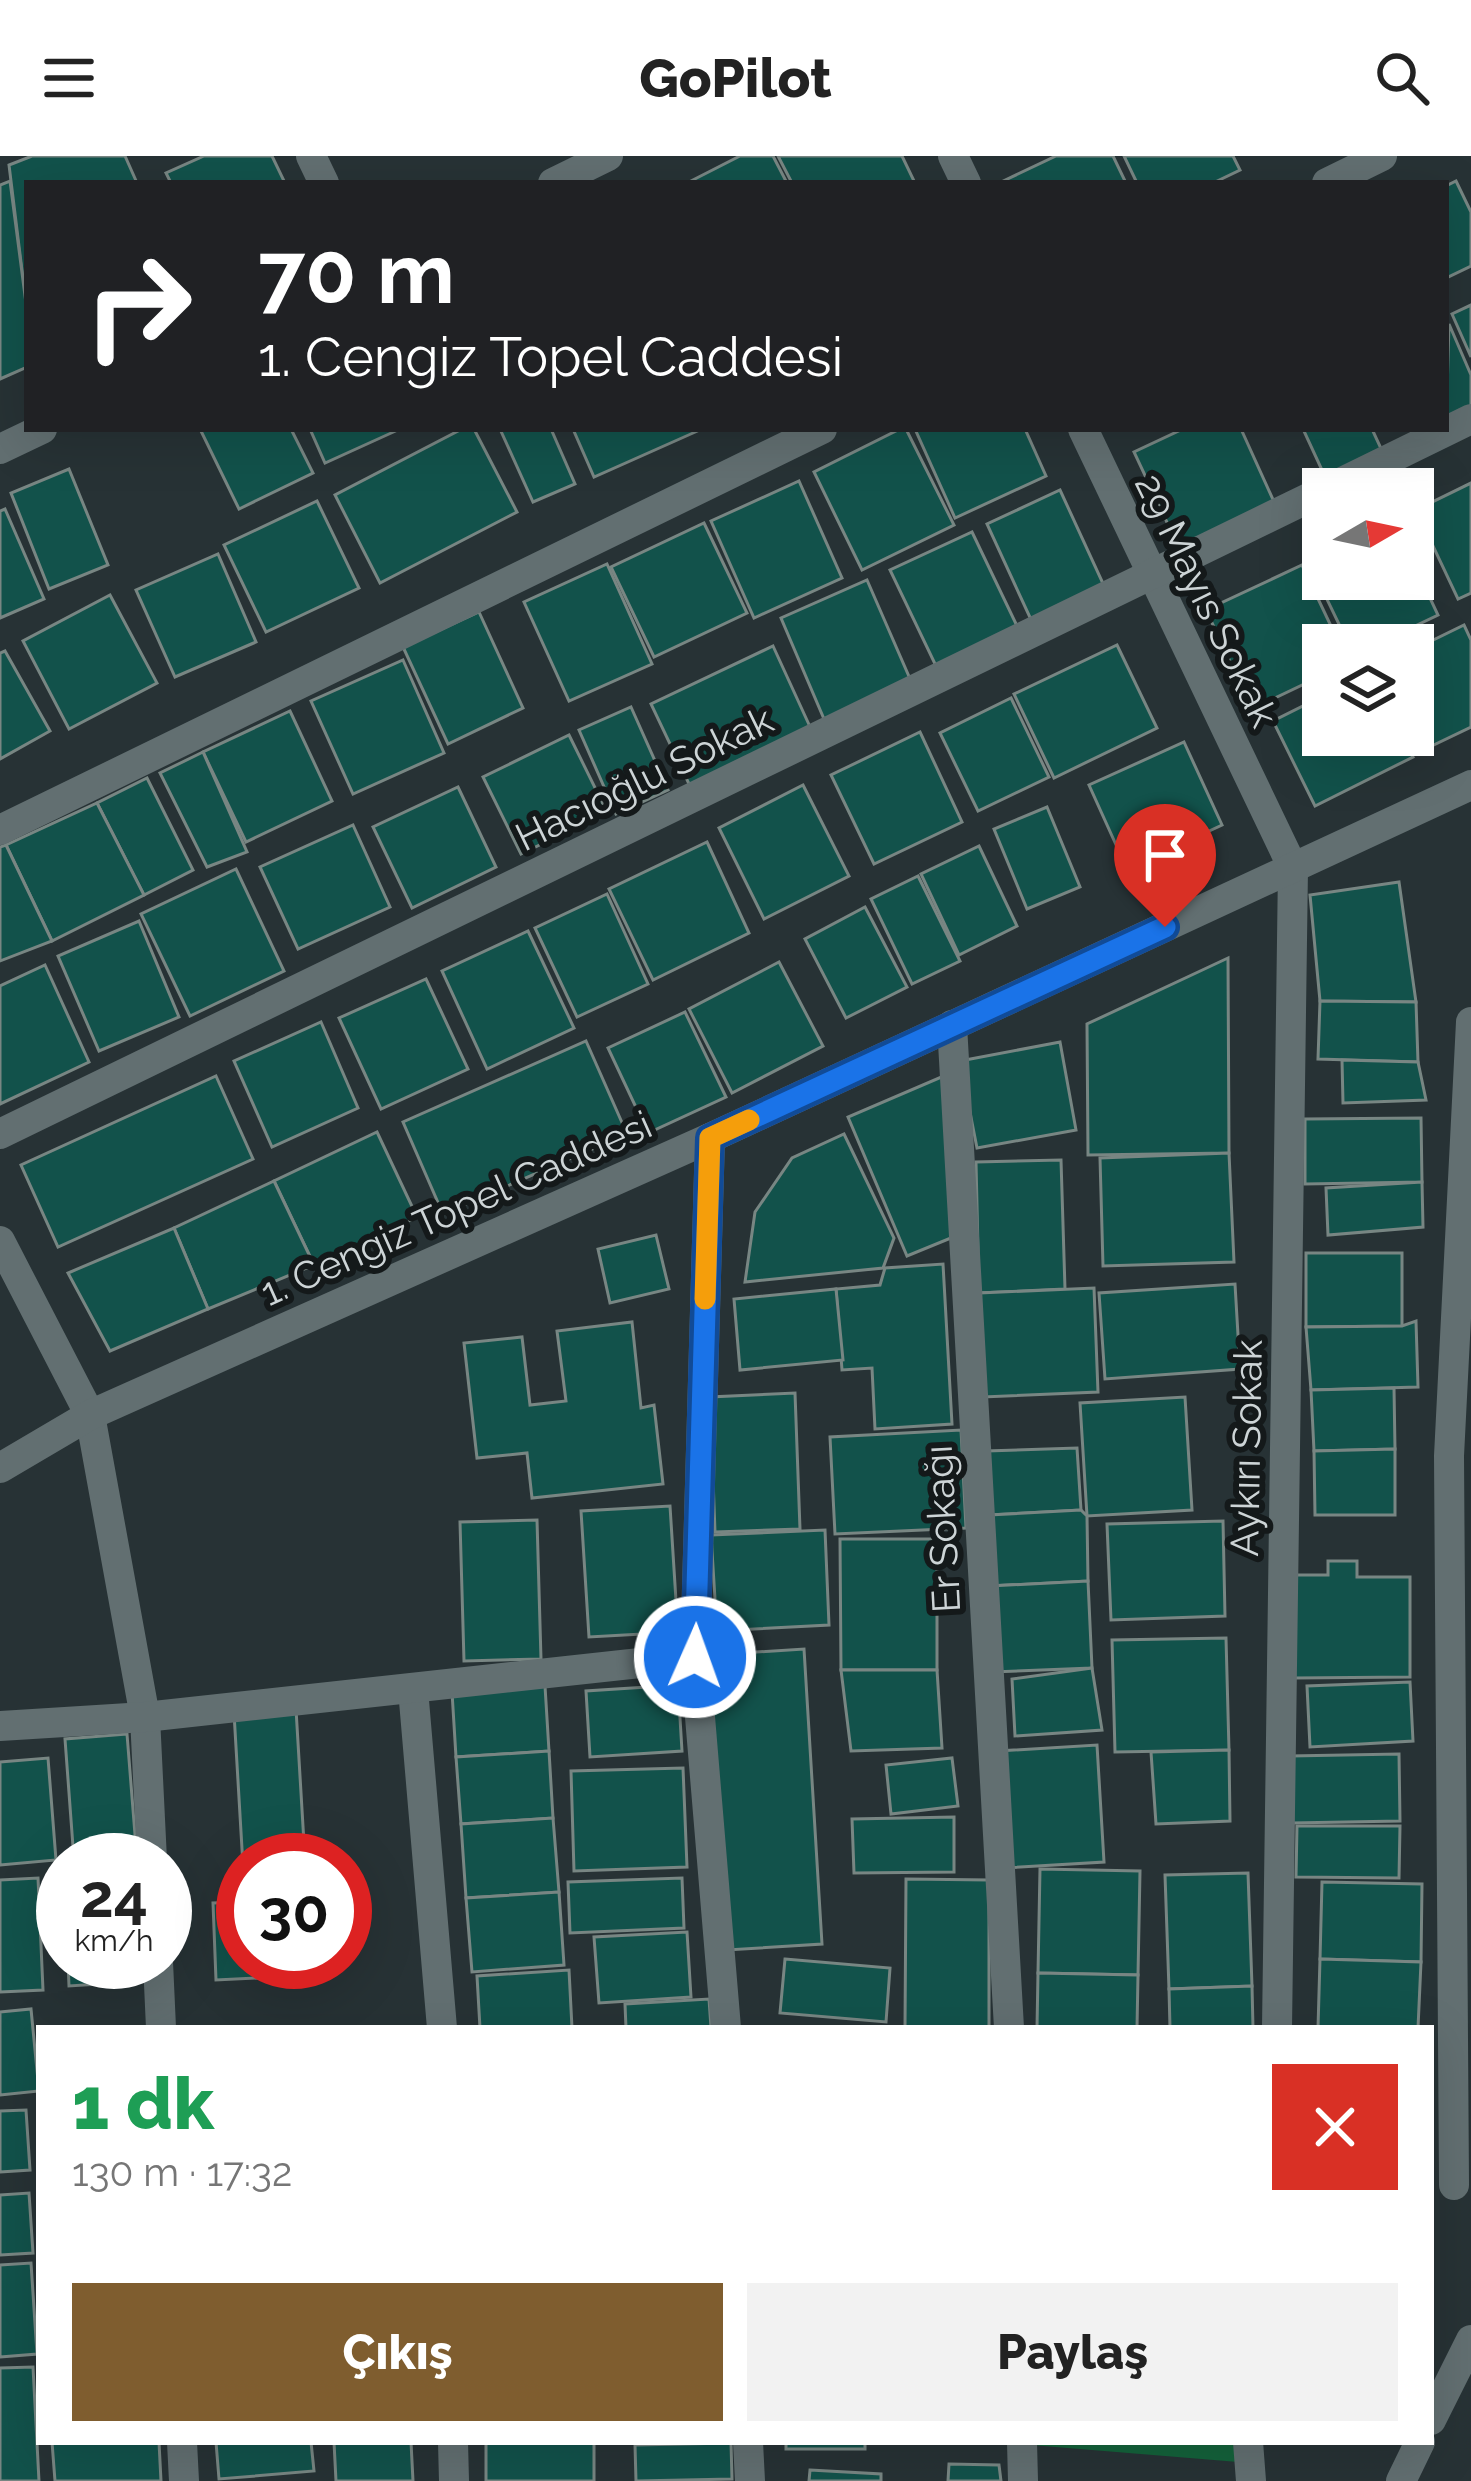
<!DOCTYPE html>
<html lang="tr">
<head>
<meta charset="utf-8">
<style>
	body { margin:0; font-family:Raleway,sans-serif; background:#f2f2f2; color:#222; height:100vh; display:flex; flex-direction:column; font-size:45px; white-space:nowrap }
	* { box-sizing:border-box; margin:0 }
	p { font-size:39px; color:#767676 }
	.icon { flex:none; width:66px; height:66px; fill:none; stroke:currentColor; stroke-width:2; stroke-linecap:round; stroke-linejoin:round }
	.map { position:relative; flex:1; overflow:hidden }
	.panel { position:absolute; left:36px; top:1869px; width:1398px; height:420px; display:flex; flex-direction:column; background:#fff; border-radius:0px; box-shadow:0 12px 48px #0002 }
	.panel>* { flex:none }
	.guide { position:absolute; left:24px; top:24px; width:1425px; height:252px; border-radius:0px; box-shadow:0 12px 48px #0002; background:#202124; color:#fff; overflow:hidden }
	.needle { width:78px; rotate:81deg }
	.controls { position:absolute; left:1302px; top:312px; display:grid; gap:24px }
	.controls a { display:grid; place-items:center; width:132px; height:132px; border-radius:0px; background:#fff; box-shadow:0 12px 48px #0002; font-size:60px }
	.speed { position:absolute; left:36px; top:1677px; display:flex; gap:24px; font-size:60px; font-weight:700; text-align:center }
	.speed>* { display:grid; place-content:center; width:156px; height:156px; border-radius:50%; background:#fff; box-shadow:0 12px 48px #0002; line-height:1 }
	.speed small { font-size:30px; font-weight:400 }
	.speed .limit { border:18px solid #d22; background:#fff; color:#111 }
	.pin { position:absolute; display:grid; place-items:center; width:102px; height:102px; color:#fff; margin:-123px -51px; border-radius:50% 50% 50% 0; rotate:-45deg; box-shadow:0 0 12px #0007 }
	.pin .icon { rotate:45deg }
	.me { position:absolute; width:132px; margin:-66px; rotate:2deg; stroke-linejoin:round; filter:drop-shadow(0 0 9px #0008) }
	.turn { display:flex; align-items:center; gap:42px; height:252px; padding:0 36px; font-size:54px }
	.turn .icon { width:156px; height:156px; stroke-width:2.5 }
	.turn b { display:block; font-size:84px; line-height:102px }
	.round { display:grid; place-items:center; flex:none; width:126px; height:126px; border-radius:0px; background:#f2f2f2 }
	.headline { display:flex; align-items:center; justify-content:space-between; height:204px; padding:0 36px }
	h1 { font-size:72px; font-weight:800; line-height:90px; color:#1e9e55 }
	.action { display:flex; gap:24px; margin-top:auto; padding:24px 36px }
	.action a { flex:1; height:138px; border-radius:0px; background:#7f5d2f; color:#fff; font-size:48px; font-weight:800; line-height:138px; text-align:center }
	.action a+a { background:#f2f2f2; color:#222 }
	header { display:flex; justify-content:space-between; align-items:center; height:156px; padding:0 36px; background:#fff; font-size:54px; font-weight:800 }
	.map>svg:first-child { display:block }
</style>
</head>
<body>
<header><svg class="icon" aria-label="menu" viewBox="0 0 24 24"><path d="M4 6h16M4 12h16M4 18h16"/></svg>GoPilot<svg class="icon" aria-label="search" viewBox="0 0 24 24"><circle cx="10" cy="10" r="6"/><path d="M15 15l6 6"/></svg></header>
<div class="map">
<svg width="1471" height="2325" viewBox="0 0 1471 2325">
	<rect width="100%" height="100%" fill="#273235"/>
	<path fill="#14623b" d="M 1031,2286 L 1240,2286 L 1238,2306 L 1031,2289 Z"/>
	<g fill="#12524b" stroke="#788683" stroke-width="3">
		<path d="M 32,0 L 125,0 L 137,27 L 27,27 L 27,155 L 9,9 Z"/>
		<path d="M 204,0 L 272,0 L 285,27 L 171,27 L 166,17 Z"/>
		<path d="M 740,0 L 773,0 L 787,27 L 687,27 Z"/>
		<path d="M 778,0 L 902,0 L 915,27 L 792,27 Z"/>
		<path d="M 1056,0 L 1113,0 L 1126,27 L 999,27 Z"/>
		<path d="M 1124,0 L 1233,0 L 1240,14 L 1213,27 L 1137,27 Z"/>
		<path d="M 10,25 L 27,155 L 27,211 L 0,223 L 0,29 Z"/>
		<path d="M 1456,25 L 1471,56 L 1471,110 L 1446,122 L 1446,30 Z"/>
		<path d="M 1471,149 L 1471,201 L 1452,158 Z"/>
		<path d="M 1449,168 L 1471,219 L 1471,259 L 1446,270 Z"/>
		<path d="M 200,273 L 291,273 L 313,317 L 239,353 Z"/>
		<path d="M 310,273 L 400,273 L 325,307 Z"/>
		<path d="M 462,273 L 474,273 L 517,356 L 380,427 L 335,339 Z"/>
		<path d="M 500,273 L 551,273 L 575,328 L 533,346 Z"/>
		<path d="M 573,273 L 702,273 L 594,321 Z"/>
		<path d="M 900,273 L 906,273 L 954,369 L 862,414 L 814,316 Z"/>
		<path d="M 915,273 L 1025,273 L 1046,320 L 955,362 Z"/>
		<path d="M 1183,273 L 1241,273 L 1275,348 L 1179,392 L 1134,296 Z"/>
		<path d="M 1303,273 L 1372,273 L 1384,299 L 1327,325 Z"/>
		<path d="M 69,313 L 108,409 L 49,433 L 11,337 Z"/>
		<path d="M 799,325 L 842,422 L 754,462 L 711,365 Z"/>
		<path d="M 1471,327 L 1471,437 L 1458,443 L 1416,354 Z"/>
		<path d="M 1060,334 L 1106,434 L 1033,468 L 987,368 Z"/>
		<path d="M 317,345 L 359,432 L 266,476 L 224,389 Z"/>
		<path d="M 5,353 L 44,443 L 0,462 L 0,355 Z"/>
		<path d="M 704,367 L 747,457 L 654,501 L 611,411 Z"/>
		<path d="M 972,376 L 1018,472 L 936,510 L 890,414 Z"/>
		<path d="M 218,398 L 256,486 L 175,521 L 136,434 Z"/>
		<path d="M 1323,399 L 1323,423 L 1413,423 L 1413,406 L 1438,459 L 1375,489 L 1349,489 L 1309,406 Z"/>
		<path d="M 607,408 L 652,508 L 569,545 L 524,446 Z"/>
		<path d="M 1302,409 L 1340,489 L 1323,489 L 1323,519 L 1252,553 L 1206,454 Z"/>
		<path d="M 867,424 L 914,532 L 827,570 L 781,462 Z"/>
		<path d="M 110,439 L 157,527 L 69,573 L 23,485 Z"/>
		<path d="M 479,456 L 523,552 L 448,588 L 403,491 Z"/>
		<path d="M 1464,469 L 1471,484 L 1471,571 L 1419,596 L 1411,579 L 1413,494 Z"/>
		<path d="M 1117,489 L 1157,572 L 1054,622 L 1014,538 Z"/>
		<path d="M 773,490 L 811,573 L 690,630 L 651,548 Z"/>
		<path d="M 5,495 L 50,575 L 0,603 L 0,497 Z"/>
		<path d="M 403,504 L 444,597 L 353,638 L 311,545 Z"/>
		<path d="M 1323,540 L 1323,579 L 1402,579 L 1413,601 L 1315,650 L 1273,565 Z"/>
		<path d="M 1011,542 L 1049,621 L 978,655 L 940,577 Z"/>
		<path d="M 631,551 L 668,634 L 616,658 L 579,574 Z"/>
		<path d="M 290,555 L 332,645 L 246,686 L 203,596 Z"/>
		<path d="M 920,576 L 962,666 L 874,708 L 831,619 Z"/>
		<path d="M 569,579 L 607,656 L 521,698 L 483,621 Z"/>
		<path d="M 1184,586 L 1222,669 L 1127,713 L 1089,629 Z"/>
		<path d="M 203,596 L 247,696 L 207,711 L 160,617 Z"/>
		<path d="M 147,622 L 193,714 L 144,739 L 97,647 Z"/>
		<path d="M 803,629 L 849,720 L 764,763 L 719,672 Z"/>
		<path d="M 458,631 L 496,711 L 412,752 L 373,671 Z"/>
		<path d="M 97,647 L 144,739 L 52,785 L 6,689 Z"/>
		<path d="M 1047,651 L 1080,731 L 1027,753 L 994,673 Z"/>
		<path d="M 353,669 L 390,751 L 298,793 L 260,711 Z"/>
		<path d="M 707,686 L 749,777 L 653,824 L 609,733 Z"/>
		<path d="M 6,689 L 52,785 L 0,805 L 0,691 Z"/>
		<path d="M 979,690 L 1017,770 L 959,799 L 921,718 Z"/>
		<path d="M 236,713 L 284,815 L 190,860 L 141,758 Z"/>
		<path d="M 918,720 L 960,805 L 912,828 L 871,743 Z"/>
		<path d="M 1399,726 L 1416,846 L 1320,845 L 1310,739 Z"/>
		<path d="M 607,738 L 648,828 L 577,861 L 535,772 Z"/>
		<path d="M 865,751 L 907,831 L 846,862 L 805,783 Z"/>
		<path d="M 139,765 L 179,861 L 99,895 L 58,800 Z"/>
		<path d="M 528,775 L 574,872 L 487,913 L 442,815 Z"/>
		<path d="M 1228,802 L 1229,997 L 1088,999 L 1087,868 Z"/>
		<path d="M 779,806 L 823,890 L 732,937 L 689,853 Z"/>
		<path d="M 45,809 L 89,906 L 0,948 L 0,830 Z"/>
		<path d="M 426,823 L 468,913 L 381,953 L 339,862 Z"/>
		<path d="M 1320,845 L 1416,846 L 1418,906 L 1318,903 Z"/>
		<path d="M 685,856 L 726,941 L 648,977 L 608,892 Z"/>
		<path d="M 321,866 L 358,952 L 272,991 L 234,905 Z"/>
		<path d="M 586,885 L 627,978 L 443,1058 L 403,966 Z"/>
		<path d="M 1060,886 L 1076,974 L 977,992 L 960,905 Z"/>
		<path d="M 1342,904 L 1418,906 L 1426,944 L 1343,947 Z"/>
		<path d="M 946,919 L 951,1082 L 907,1100 L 848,961 Z"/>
		<path d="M 216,920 L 253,1003 L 58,1091 L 21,1009 Z"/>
		<path d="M 1421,962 L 1422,1026 L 1305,1028 L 1305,963 Z"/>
		<path d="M 377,976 L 417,1061 L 314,1109 L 274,1025 Z"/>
		<path d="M 844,978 L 894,1082 L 883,1112 L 745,1126 L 755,1056 L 792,1002 Z"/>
		<path d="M 1229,997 L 1234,1106 L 1103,1110 L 1100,1002 Z"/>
		<path d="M 1061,1004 L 1065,1133 L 979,1137 L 976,1006 Z"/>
		<path d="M 274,1025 L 314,1109 L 208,1153 L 174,1072 Z"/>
		<path d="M 1422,1026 L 1423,1071 L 1328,1079 L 1326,1032 Z"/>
		<path d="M 174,1072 L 208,1153 L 110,1195 L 68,1117 Z"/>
		<path d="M 656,1079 L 669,1133 L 610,1147 L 598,1093 Z"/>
		<path d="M 1306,1097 L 1402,1097 L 1402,1170 L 1306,1171 Z"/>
		<path d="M 943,1108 L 952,1268 L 875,1273 L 872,1212 L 842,1214 L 836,1133 L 880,1129 L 885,1112 Z"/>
		<path d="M 1235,1128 L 1240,1213 L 1105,1223 L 1099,1137 Z"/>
		<path d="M 1094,1132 L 1098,1236 L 983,1241 L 979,1137 Z"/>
		<path d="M 836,1133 L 843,1204 L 740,1214 L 734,1143 Z"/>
		<path d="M 1416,1165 L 1418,1231 L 1311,1234 L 1306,1171 L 1402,1170 Z"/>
		<path d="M 632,1166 L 641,1252 L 654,1249 L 663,1328 L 532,1342 L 527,1297 L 477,1302 L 464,1187 L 522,1181 L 530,1249 L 566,1245 L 557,1175 Z"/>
		<path d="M 1394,1232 L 1395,1293 L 1314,1295 L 1311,1234 Z"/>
		<path d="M 795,1237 L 800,1373 L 715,1376 L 710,1241 Z"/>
		<path d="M 1185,1241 L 1192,1354 L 1087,1360 L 1080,1247 Z"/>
		<path d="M 961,1274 L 966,1372 L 835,1378 L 830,1281 Z"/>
		<path d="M 1077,1292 L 1081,1354 L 989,1359 L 986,1295 Z"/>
		<path d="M 1395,1293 L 1395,1359 L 1315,1359 L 1314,1295 Z"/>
		<path d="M 670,1350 L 678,1476 L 589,1481 L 581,1355 Z"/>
		<path d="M 1081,1354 L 1087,1360 L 1088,1425 L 989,1430 L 989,1359 Z"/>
		<path d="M 537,1364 L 541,1503 L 464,1505 L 460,1366 Z"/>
		<path d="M 1223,1365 L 1225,1460 L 1111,1464 L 1107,1368 Z"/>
		<path d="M 825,1374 L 829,1469 L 717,1475 L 711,1379 Z"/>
		<path d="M 840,1383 L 937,1383 L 937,1514 L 841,1514 Z"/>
		<path d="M 1328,1405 L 1357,1405 L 1357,1421 L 1410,1421 L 1410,1521 L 1294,1522 L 1293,1419 L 1328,1419 Z"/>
		<path d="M 1088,1425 L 1092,1512 L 992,1516 L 989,1430 Z"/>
		<path d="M 1226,1482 L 1229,1594 L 1115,1596 L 1112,1484 Z"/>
		<path d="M 804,1493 L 822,1788 L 727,1794 L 709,1499 Z"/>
		<path d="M 1092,1512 L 1102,1574 L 1015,1580 L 1012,1523 Z"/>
		<path d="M 841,1514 L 937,1514 L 942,1592 L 851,1595 Z"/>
		<path d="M 1410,1526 L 1413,1585 L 1310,1591 L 1307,1530 Z"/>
		<path d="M 678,1529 L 682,1595 L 590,1601 L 586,1535 Z"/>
		<path d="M 545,1530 L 549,1595 L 456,1601 L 452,1536 Z"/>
		<path d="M 296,1553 L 305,1704 L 243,1704 L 243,1710 L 234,1557 Z"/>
		<path d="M 127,1578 L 137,1704 L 74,1704 L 65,1583 Z"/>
		<path d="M 1097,1589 L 1104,1706 L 1005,1712 L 998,1595 Z"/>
		<path d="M 1229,1594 L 1230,1665 L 1156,1668 L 1151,1596 Z"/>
		<path d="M 549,1595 L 553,1662 L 461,1668 L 456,1601 Z"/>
		<path d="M 1399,1598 L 1400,1665 L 1291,1667 L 1290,1600 Z"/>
		<path d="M 48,1602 L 56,1704 L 0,1709 L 0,1606 Z"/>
		<path d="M 952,1602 L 958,1650 L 891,1658 L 886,1609 Z"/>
		<path d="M 683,1612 L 687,1711 L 574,1715 L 571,1615 Z"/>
		<path d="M 954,1661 L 954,1716 L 854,1717 L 852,1663 Z"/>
		<path d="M 553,1662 L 559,1736 L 466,1742 L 461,1668 Z"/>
		<path d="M 1297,1670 L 1400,1670 L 1399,1722 L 1296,1721 Z"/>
		<path d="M 1040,1713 L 1140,1715 L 1138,1819 L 1038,1817 Z"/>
		<path d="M 1248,1717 L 1252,1830 L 1169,1833 L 1165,1719 Z"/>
		<path d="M 38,1722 L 43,1834 L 0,1836 L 0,1724 Z"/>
		<path d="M 682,1722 L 684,1772 L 570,1777 L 568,1726 Z"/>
		<path d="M 906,1723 L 989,1724 L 989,1872 L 905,1872 Z"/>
		<path d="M 1322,1726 L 1422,1728 L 1421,1806 L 1320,1803 Z"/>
		<path d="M 559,1736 L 564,1809 L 472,1816 L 466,1742 Z"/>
		<path d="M 243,1746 L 243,1806 L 298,1806 L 299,1820 L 216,1824 L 213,1747 Z"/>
		<path d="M 687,1776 L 691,1841 L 599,1847 L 594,1781 Z"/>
		<path d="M 785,1803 L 890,1812 L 886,1866 L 780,1857 Z"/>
		<path d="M 1320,1803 L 1421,1806 L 1418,1872 L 1318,1872 Z"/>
		<path d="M 68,1806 L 145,1806 L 147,1825 L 69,1830 Z"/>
		<path d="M 569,1814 L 572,1872 L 480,1872 L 477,1820 Z"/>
		<path d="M 1038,1817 L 1138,1819 L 1137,1872 L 1037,1872 Z"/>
		<path d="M 1252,1830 L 1253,1872 L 1170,1872 L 1169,1833 Z"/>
		<path d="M 709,1843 L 711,1872 L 626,1872 L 625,1848 Z"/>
		<path d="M 31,1853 L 39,1935 L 0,1939 L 0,1856 Z"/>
		<path d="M 26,1954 L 30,2014 L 0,2016 L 0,1955 Z"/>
		<path d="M 29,2037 L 33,2097 L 0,2099 L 0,2039 Z"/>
		<path d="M 31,2107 L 37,2198 L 0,2201 L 0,2109 Z"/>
		<path d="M 33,2211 L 39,2325 L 0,2325 L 0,2212 Z"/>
		<path d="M 52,2286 L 159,2286 L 161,2325 L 55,2325 Z"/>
		<path d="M 216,2286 L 311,2286 L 314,2315 L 219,2323 Z"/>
		<path d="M 334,2286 L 411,2286 L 413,2325 L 336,2325 Z"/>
		<rect x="486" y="2286" width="108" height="39"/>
		<rect x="786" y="2286" width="79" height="7"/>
		<path d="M 731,2287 L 732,2323 L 636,2325 L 635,2289 Z"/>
		<path d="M 949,2308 L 999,2309 L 1001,2325 L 948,2325 Z"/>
		<path d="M 810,2314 L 881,2318 L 881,2325 L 809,2325 Z"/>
	</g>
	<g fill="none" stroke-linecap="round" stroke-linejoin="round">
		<g stroke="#626f71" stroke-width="30">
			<path d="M 311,0 L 324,27"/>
			<path d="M 953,0 L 966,27"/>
			<path d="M 553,27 L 608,0"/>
			<path d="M 1327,27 L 1382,0"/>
			<path d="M 1083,273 L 1293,712 L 1277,1872"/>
			<path d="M 0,293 L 42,273"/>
			<path d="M 1328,333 L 1471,263"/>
			<path d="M 0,674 L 822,273"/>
			<path d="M 952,869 L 1009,1872"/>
			<path d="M 0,978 L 1323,335"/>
			<path d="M 710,982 L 695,1501 L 726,1872"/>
			<path d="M 0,1085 L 90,1259 L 145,1561 L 152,1704"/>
			<path d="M 0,1312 L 90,1259 L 710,982 L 1471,629"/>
			<path d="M 413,1533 L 442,1872"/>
			<path d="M 0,1570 L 145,1561 L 695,1501"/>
			<path d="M 158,1806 L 161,1872"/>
			<path d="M 1454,2029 L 1449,1300 L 1471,866"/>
			<path d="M 1431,2264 L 1471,2184"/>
			<path d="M 182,2286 L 184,2325"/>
			<path d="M 453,2286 L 454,2325"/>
			<path d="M 748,2286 L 750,2325"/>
			<path d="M 1022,2286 L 1023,2325"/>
			<path d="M 1248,2286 L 1251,2325"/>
			<path d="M 1401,2325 L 1420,2286"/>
		</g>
	</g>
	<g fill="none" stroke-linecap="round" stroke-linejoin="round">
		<defs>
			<path id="route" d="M 695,1501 L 710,982 L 1165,771"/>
		</defs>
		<use href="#route" stroke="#114b97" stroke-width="30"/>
		<use href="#route" stroke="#1a73e8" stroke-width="21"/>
		<path stroke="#f59e0b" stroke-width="21" d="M 705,1143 L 710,982 L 749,964"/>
	</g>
	<g text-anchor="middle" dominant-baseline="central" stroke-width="12" stroke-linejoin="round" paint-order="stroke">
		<g font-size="39" fill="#cdd4d6" stroke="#14191a">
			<text transform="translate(1207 444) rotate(64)">29 Mayıs Sokak</text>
			<text transform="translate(644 622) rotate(-26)">Hacıoğlu Sokak</text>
			<text transform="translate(456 1052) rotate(-24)">1. Cengiz Topel Caddesi</text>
			<text transform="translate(1246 1292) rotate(-89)">Aykırı Sokak</text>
			<text transform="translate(942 1373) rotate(-93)">Er Sokağı</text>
		</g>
	</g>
</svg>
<div class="controls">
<a><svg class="needle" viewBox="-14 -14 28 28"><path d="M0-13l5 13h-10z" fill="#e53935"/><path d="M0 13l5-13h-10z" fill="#767676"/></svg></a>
<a><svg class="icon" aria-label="layers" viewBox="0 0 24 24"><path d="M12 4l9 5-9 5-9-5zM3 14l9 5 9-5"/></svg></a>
</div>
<div class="speed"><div>24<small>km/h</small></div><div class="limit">30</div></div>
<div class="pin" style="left:1165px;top:771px;background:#d93025"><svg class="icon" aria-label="arrive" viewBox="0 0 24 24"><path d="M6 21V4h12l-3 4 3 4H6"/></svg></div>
<svg class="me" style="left:695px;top:1501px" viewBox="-20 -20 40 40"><circle r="17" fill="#1a73e8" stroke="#fff" stroke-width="3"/><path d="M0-11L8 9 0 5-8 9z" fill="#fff"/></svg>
<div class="guide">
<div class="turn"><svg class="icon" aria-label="right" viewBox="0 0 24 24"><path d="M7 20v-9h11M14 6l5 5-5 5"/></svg><div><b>70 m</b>1. Cengiz Topel Caddesi</div></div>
</div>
<section class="panel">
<div class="headline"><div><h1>1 dk</h1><p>130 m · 17:32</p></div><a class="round" style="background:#d93025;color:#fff"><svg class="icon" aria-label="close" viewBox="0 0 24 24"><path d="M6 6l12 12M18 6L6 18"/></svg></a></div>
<div class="action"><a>Çıkış</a><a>Paylaş</a></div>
</section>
</div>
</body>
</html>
